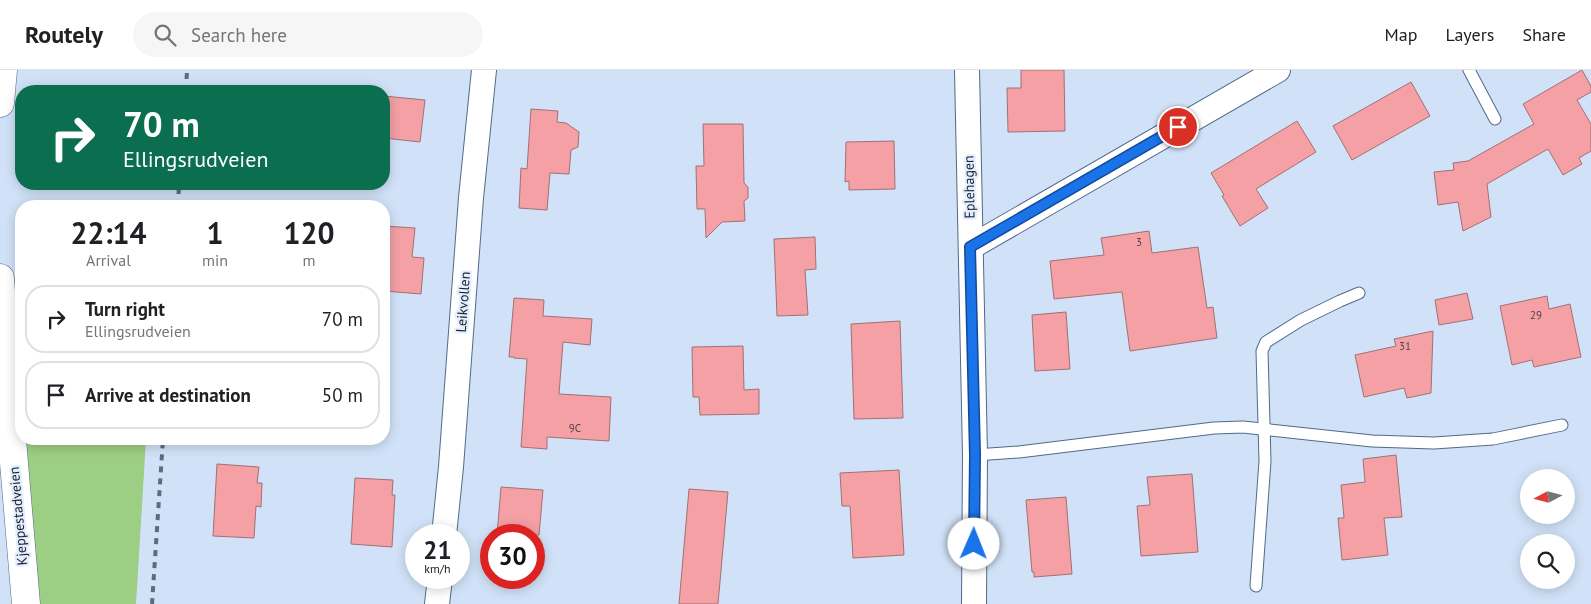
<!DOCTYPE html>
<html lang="en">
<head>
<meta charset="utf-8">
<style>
	body { margin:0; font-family:"PT Sans",sans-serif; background:#f6f6f6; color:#202124; height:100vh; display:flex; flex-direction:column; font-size:19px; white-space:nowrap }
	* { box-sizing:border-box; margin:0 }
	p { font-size:16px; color:#757577 }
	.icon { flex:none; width:28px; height:28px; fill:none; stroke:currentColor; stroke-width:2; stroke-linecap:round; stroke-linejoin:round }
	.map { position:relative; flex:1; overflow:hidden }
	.details { position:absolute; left:15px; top:130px; width:375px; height:245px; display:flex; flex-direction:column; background:#fff; border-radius:20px; box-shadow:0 2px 12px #0003 }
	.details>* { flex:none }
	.top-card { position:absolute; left:15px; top:15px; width:375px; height:105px; border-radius:20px; box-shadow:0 2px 12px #0003; background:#0b6e4f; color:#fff; overflow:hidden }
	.needle { width:32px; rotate:263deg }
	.controls { position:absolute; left:1520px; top:399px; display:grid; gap:10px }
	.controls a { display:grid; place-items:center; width:55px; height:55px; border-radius:50%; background:#fff; box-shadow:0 2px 12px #0003; font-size:25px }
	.speed { position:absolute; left:405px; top:454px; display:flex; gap:10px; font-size:25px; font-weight:700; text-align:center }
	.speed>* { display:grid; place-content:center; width:65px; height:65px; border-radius:50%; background:#fff; box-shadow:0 2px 12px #0003; line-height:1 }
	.speed small { font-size:12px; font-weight:400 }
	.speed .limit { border:8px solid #d22; background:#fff; color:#111 }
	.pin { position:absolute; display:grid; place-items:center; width:42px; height:42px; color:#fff; margin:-21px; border:2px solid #fff; border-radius:50%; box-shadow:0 1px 5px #0007 }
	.me { position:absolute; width:55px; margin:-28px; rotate:1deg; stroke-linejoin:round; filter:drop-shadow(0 0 4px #0008) }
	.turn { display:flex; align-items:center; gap:18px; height:105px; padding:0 25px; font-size:22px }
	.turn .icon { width:65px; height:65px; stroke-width:2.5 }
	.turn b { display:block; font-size:35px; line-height:42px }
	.eta { display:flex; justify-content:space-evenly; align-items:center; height:85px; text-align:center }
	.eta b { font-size:30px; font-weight:700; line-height:35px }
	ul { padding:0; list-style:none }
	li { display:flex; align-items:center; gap:15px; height:68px; margin:0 10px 8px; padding:0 15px; border:2px solid #e0e0e0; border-radius:20px }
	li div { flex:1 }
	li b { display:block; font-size:19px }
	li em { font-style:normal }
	header { display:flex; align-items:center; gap:30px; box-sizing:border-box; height:70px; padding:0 25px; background:#fff; border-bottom:1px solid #e0e0e0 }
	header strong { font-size:24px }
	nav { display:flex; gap:28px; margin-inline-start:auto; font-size:18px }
	.search { width:350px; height:45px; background:#f6f6f6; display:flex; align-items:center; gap:12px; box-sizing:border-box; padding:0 18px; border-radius:28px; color:#757577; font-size:19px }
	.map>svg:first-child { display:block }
</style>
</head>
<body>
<header>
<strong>Routely</strong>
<div class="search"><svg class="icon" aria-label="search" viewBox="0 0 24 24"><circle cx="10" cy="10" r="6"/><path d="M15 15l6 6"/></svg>Search here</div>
<nav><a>Map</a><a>Layers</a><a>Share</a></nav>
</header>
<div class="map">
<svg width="1591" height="534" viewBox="0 0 1591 534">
	<rect width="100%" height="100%" fill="#d1e2f8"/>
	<path fill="#9cce83" d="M 0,206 L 21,208 L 21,369 L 146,369 L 136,534 L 26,534 Z"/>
	<g fill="#f4a0a5" stroke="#a07174">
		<path d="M 1021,0 L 1064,0 L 1065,61 L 1008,62 L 1007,18 L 1021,18 Z"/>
		<path d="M 1582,0 L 1591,16 L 1591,22 L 1577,30 L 1591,54 L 1591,81 L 1579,88 L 1582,94 L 1563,105 L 1548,79 L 1487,114 L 1491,147 L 1463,161 L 1458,132 L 1438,135 L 1434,102 L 1454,100 L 1453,93 L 1468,91 L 1534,54 L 1523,34 Z"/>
		<path d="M 1411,12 L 1430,46 L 1352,90 L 1333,56 Z"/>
		<path d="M 384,26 L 425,30 L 420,72 L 384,68 Z"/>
		<path d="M 531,39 L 558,41 L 557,52 L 566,53 L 579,62 L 578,77 L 571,80 L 569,104 L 550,103 L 547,140 L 519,138 L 521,98 L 527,99 Z"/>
		<path d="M 1297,51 L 1316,82 L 1256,119 L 1268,138 L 1240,156 L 1222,126 L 1224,125 L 1211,103 Z"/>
		<path d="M 703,54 L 743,54 L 744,113 L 748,117 L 748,128 L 744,131 L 745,151 L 722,152 L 706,168 L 705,139 L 697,139 L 696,96 L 704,96 Z"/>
		<path d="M 894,71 L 895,119 L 849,120 L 849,111 L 845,112 L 846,72 Z"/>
		<path d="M 384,156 L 415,158 L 412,187 L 424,188 L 421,224 L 384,221 Z"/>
		<path d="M 1149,161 L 1152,183 L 1198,177 L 1207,238 L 1213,237 L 1217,268 L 1130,281 L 1122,222 L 1054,229 L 1050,191 L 1104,185 L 1101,168 Z"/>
		<path d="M 815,167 L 816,199 L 805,200 L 808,245 L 777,246 L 774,169 Z"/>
		<path d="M 1467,223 L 1473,249 L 1439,255 L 1435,230 Z"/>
		<path d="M 1547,226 L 1549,239 L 1570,234 L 1581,287 L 1534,297 L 1532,290 L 1512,295 L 1500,236 Z"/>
		<path d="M 514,228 L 544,230 L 543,246 L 592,249 L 590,275 L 563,272 L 559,324 L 611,327 L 609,371 L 547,367 L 547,379 L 521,377 L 527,289 L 514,288 L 514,287 L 509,287 Z"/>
		<path d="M 1066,242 L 1070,299 L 1035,301 L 1032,245 Z"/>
		<path d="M 900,251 L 903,348 L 854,349 L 851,254 Z"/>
		<path d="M 1433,261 L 1431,323 L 1407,328 L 1404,318 L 1364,327 L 1355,285 L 1396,276 L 1394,269 Z"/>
		<path d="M 743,276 L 744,320 L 759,319 L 759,344 L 700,345 L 699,327 L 693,327 L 692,277 Z"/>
		<path d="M 1396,385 L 1402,447 L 1384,448 L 1388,485 L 1342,490 L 1338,448 L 1344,448 L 1341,415 L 1365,412 L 1363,389 Z"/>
		<path d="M 217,394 L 259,397 L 257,413 L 262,413 L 261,437 L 256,436 L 254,468 L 213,466 Z"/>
		<path d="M 899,400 L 904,485 L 853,488 L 850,436 L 842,436 L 840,403 Z"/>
		<path d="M 1192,404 L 1198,482 L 1141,486 L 1137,436 L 1150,435 L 1147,407 Z"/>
		<path d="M 355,408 L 393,410 L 392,425 L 395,425 L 392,477 L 351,474 Z"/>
		<path d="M 501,417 L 543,420 L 539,465 L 497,465 Z"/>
		<path d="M 689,419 L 728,422 L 718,534 L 679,534 Z"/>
		<path d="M 1066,427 L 1072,504 L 1034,507 L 1034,502 L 1032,502 L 1026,430 Z"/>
	</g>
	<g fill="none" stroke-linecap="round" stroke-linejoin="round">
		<defs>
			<g id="lane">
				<path d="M 1469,0 L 1495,49"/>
				<path d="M 975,385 L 1019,382 L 1214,358 L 1243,357 L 1372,371 L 1434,373 L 1493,369 L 1562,355"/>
				<path d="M 1256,516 L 1265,391 L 1262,281 L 1266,272 L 1301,250 L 1340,231 L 1359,223"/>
			</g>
			<g id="street">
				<path d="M 967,0 L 975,385 L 974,534"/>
				<path d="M 971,177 L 1278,0"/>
				<path d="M 444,465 L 451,397 L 471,128 L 484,0"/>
				<path d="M 437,534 L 440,508"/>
			</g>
			<g id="secondary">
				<path d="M 0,33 L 3,0"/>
				<path d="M 0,208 L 11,358 L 26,534"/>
			</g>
		</defs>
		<use href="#lane" stroke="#516989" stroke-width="13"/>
		<use href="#street" stroke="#516989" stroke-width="26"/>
		<use href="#secondary" stroke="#516989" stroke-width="29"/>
		<use href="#lane" stroke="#fff" stroke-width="11"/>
		<use href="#street" stroke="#fff" stroke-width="24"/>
		<use href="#secondary" stroke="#fff" stroke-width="28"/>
		<g stroke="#5e6b7b" stroke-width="4" stroke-dasharray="6 6" stroke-linecap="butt">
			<path d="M 186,21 L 187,0"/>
			<path d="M 178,136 L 179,114"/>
			<path d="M 152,534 L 163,369"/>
		</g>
	</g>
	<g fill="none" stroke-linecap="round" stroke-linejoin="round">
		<defs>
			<path id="route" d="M 974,474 L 975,385 L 970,177 L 1178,57"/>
		</defs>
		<use href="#route" stroke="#114b97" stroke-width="12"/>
		<use href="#route" stroke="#1a73e8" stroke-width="9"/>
	</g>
	<g text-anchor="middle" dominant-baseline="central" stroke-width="4.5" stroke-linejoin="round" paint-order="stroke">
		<g font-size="11" fill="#4f424c">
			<text x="1139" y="172">3</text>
			<text x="1536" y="245">29</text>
			<text x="1405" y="276">31</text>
			<text x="575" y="358">9C</text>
		</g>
		<g font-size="14" fill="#18222f" stroke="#e3eefe">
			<text transform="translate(969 117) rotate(-91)">Eplehagen</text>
			<text transform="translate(463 232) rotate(-86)">Leikvollen</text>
			<text transform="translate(18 446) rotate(-95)">Kjeppestadveien</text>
		</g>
	</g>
</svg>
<div class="controls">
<a><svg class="needle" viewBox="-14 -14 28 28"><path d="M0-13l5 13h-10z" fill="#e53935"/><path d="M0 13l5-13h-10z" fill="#757577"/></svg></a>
<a><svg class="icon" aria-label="search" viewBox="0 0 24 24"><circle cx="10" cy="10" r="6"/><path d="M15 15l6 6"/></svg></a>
</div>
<div class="speed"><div>21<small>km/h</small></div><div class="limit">30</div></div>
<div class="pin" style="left:1178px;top:57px;background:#d93025"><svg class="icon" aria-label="arrive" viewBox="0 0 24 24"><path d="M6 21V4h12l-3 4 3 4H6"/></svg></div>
<svg class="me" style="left:974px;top:474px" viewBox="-20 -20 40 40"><circle r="19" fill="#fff"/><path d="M0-13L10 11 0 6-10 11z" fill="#1a73e8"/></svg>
<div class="top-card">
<div class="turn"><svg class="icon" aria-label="right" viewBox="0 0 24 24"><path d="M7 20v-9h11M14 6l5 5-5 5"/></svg><div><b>70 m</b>Ellingsrudveien</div></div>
</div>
<section class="details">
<div class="eta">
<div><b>22:14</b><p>Arrival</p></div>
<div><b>1</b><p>min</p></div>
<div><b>120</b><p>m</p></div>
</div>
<ul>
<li><svg class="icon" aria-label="right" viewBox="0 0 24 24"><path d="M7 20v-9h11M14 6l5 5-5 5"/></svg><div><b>Turn right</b><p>Ellingsrudveien</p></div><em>70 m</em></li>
<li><svg class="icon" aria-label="arrive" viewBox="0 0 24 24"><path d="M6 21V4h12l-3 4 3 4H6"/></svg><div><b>Arrive at destination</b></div><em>50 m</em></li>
</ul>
</section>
</div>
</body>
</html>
